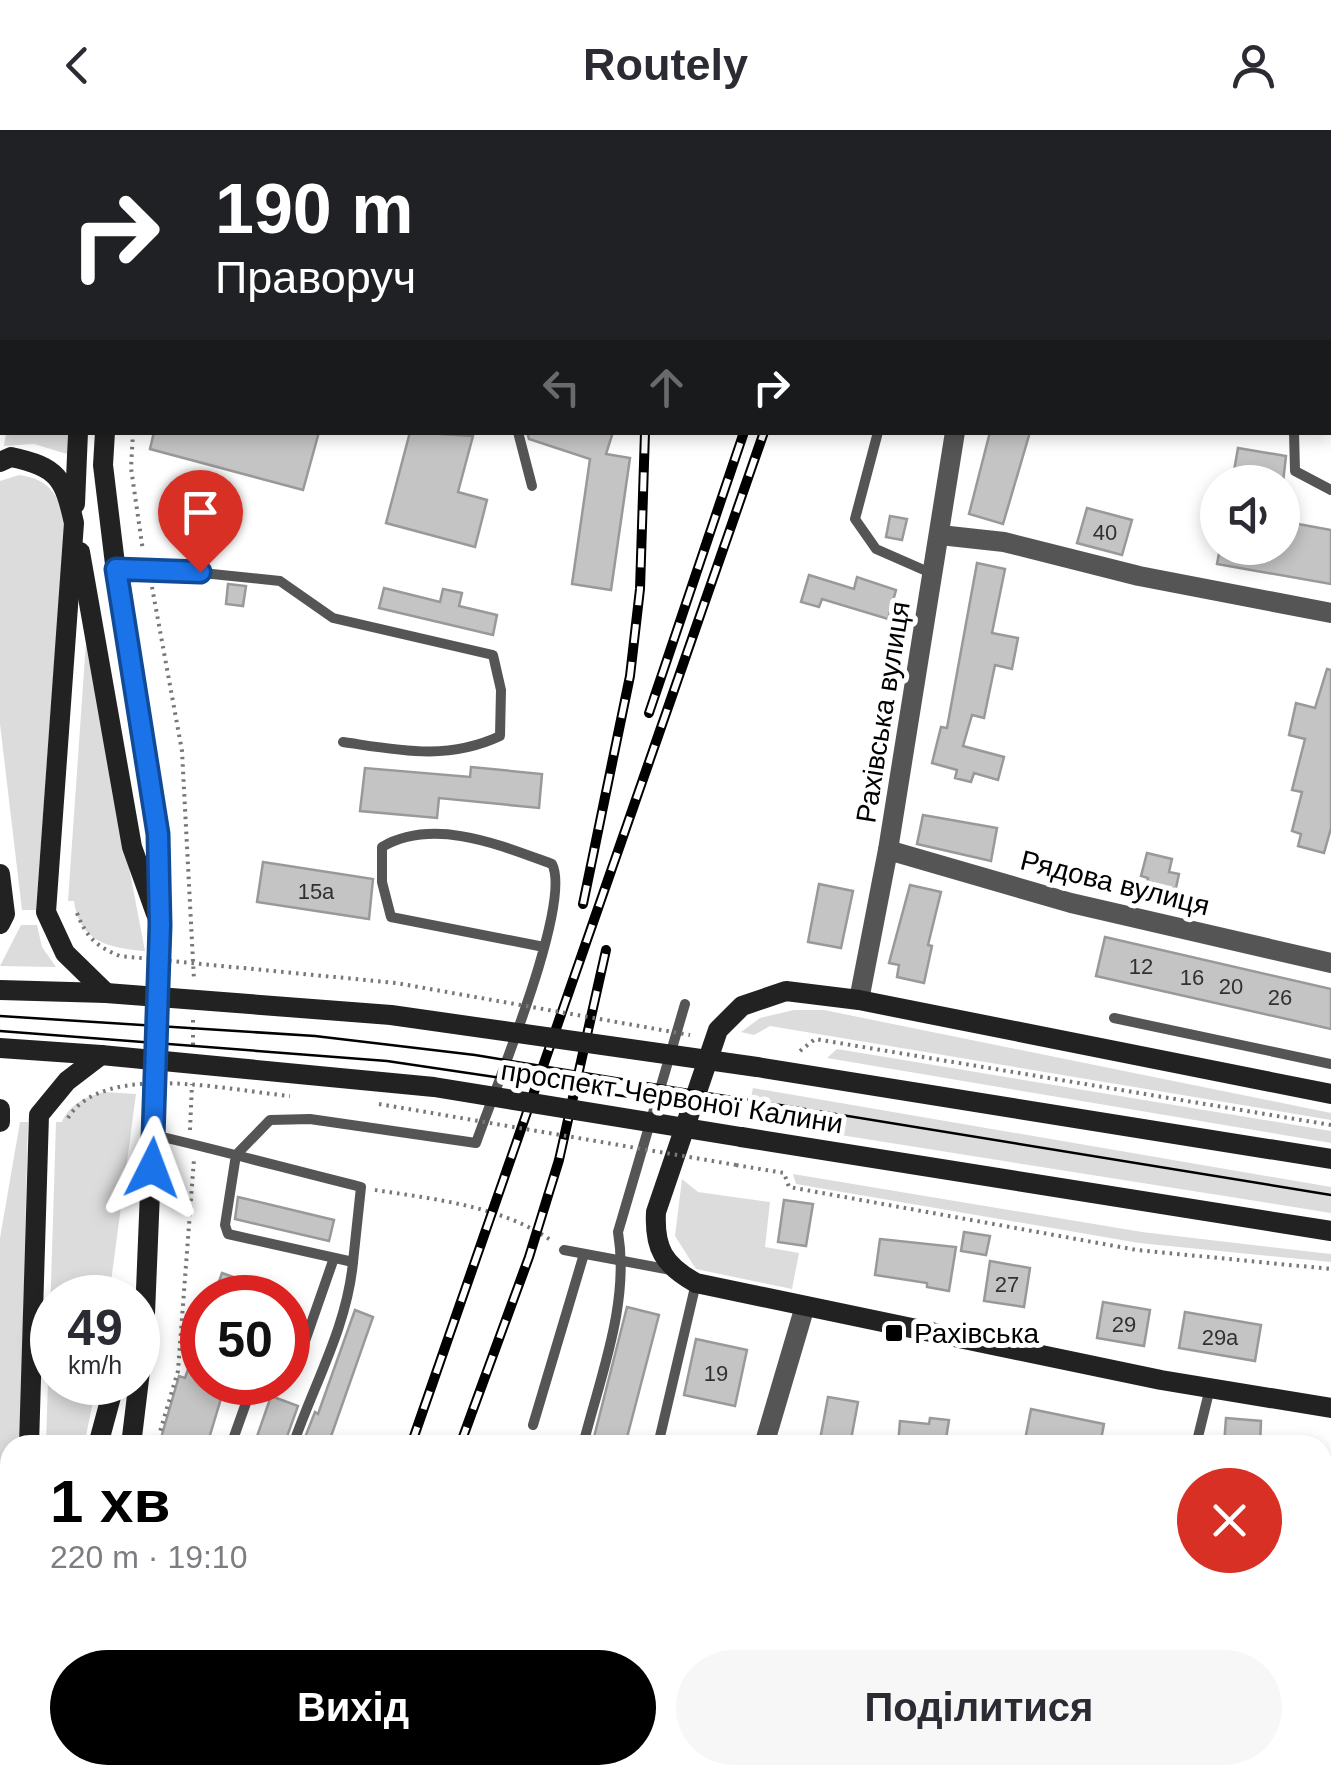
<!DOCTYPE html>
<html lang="uk">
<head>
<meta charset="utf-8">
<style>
	body { margin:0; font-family:Helvetica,sans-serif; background:#f7f7f7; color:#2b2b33; height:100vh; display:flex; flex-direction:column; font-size:38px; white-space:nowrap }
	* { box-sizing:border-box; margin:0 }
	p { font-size:32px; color:#7c7c81 }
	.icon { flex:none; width:55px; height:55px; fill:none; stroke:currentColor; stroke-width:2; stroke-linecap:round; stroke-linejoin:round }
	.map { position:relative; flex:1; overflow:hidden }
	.panel { position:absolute; left:0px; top:1305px; width:1332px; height:350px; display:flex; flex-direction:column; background:#fff; border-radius:30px 30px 0 0; box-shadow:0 5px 15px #0003 }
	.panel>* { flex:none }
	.hud { position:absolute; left:0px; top:0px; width:1332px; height:305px; box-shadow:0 5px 15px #0003; background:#202124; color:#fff; overflow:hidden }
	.buttons { position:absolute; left:1200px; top:335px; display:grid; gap:20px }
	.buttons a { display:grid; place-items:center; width:100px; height:100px; border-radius:50%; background:#fff; box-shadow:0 5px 15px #0003; font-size:50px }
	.speed { position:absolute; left:30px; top:1145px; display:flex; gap:20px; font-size:50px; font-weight:700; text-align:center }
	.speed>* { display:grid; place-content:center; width:130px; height:130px; border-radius:50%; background:#fff; box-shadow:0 5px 15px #0003; line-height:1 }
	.speed small { font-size:25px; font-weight:400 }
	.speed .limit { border:15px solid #d22; background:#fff; color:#111 }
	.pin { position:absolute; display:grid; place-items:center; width:85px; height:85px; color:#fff; margin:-102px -42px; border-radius:50% 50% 50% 0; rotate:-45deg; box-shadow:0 0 10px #0007 }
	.pin .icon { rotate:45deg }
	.me { position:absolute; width:110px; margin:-55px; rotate:3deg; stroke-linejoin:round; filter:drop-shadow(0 0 8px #0008) }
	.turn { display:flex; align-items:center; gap:35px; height:210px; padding:0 50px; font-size:45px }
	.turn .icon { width:130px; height:130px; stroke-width:2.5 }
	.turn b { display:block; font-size:70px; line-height:85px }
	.lanes { display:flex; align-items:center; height:95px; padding:0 50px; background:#0003; justify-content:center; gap:50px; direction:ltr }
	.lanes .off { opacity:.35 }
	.round { display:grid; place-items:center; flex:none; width:105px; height:105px; border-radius:52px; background:#f7f7f7 }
	.headline { display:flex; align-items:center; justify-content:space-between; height:170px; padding:0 50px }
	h1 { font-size:60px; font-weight:600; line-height:75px; color:#000 }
	.cta { display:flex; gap:20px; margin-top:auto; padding:20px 50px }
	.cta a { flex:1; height:115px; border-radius:60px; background:#000; color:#fff; font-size:40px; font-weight:600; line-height:115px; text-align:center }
	.cta a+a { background:#f7f7f7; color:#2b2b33 }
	header { display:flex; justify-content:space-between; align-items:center; height:130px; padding:0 50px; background:#fff; font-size:45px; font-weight:600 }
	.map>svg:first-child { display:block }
</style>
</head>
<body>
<header><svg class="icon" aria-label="back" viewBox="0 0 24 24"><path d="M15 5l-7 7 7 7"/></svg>Routely<svg class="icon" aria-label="person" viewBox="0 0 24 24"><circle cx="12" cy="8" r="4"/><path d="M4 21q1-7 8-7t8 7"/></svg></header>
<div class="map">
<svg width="1331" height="1655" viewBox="0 0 1331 1655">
	<rect width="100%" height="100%" fill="#fff"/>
	<g fill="#dcdcdc">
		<path d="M 6,303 L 67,303 L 67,324 L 34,314 L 4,316 Z"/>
		<path d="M 19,345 C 48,349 56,362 65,388 L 36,780 L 22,780 L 0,594 L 0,351 Z"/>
		<path d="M 86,512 L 145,821 C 109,818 79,812 74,771 L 68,771 Z"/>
		<path d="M 21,795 L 37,795 L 42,817 L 56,837 L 0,836 Z"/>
		<path d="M 794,880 L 824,880 L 1331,983 L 1331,990 L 770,896 L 754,905 L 741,902 L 760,888 Z"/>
		<path d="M 837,919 L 1331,1001 L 1331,1013 L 827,928 Z"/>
		<path d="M 753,958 L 1331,1057 L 1331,1083 L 746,990 Z"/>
		<path d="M 104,962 L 136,964 L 109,1167 L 52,1168 L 52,1252 L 97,1253 L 84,1315 L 46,1315 L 56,992 L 62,992 C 69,974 86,967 104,962 Z"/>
		<path d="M 20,992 L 28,992 L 20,1315 L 10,1315 L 10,1555 L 0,1568 L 0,1108 Z"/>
		<path d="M 793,1044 L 1142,1102 L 1331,1124 L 1331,1132 L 1139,1113 L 796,1054 Z"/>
		<path d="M 682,1049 L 698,1062 L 770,1072 L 765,1117 L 799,1123 L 792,1159 L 696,1139 L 675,1106 Z"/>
	</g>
	<g fill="#c4c4c4" stroke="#999" stroke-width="2.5">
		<path d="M 154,302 L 319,302 L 303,360 L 150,319 Z"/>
		<path d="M 410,302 L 473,306 L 458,362 L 487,370 L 475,417 L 386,393 Z"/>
		<path d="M 527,302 L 613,302 L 606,324 L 630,328 L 611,460 L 572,454 L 590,329 L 529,309 Z"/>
		<path d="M 990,302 L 1030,302 L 1003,394 L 969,384 Z"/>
		<path d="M 1238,318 L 1286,326 L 1283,352 L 1232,352 Z"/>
		<path d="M 1087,378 L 1132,390 L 1122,425 L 1077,413 Z"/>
		<path d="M 890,386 L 907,389 L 902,410 L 886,407 Z"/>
		<path d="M 1282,391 L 1331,400 L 1331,454 L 1217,434 L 1220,418 L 1282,418 Z"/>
		<path d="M 977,433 L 1005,439 L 992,503 L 1018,508 L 1012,539 L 995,535 L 984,588 L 972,585 L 963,616 L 1004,627 L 998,650 L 974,643 L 971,652 L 955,648 L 957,640 L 932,633 L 941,597 L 947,598 Z"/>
		<path d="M 809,445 L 854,459 L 857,447 L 896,460 L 888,489 L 822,469 L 819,477 L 801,472 Z"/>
		<path d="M 228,454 L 246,456 L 243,476 L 226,474 Z"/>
		<path d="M 384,458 L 440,472 L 443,459 L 462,463 L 459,476 L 497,485 L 493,505 L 379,478 Z"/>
		<path d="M 1327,539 L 1331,540 L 1331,698 L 1324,723 L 1298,716 L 1301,704 L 1292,701 L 1302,662 L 1292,660 L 1305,609 L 1289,605 L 1296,573 L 1315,578 Z"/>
		<path d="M 471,637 L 542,644 L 539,678 L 439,668 L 437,688 L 360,681 L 365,638 L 470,647 Z"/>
		<path d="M 923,685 L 997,698 L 991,731 L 917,714 Z"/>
		<path d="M 1147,723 L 1172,729 L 1169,742 L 1179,744 L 1172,776 L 1143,769 L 1148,748 L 1141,746 Z"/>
		<path d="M 263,732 L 373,749 L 369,789 L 257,772 Z"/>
		<path d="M 819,754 L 853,761 L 841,818 L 808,812 Z"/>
		<path d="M 910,755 L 941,762 L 928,815 L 932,816 L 924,853 L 897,847 L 899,835 L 889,833 Z"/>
		<path d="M 1105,807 L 1331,859 L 1331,899 L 1096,846 Z"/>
		<path d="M 238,1067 L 334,1090 L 329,1111 L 235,1089 Z"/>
		<path d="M 784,1070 L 813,1074 L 806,1116 L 778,1112 Z"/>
		<path d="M 964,1102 L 990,1106 L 986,1125 L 961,1121 Z"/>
		<path d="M 880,1109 L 956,1117 L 949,1161 L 927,1157 L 927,1153 L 875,1145 Z"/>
		<path d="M 990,1131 L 1030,1138 L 1024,1177 L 984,1171 Z"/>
		<path d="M 222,1143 L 284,1165 L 284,1168 L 213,1168 Z"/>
		<path d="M 1103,1172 L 1150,1180 L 1144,1216 L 1097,1208 Z"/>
		<path d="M 627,1177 L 659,1185 L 625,1315 L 592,1315 Z"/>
		<path d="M 355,1180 L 373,1187 L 328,1315 L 302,1315 L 315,1282 L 318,1284 Z"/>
		<path d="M 1185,1182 L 1261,1195 L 1255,1231 L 1179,1218 Z"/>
		<path d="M 200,1205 L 202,1252 L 226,1252 L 207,1315 L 159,1315 L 179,1246 L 185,1248 Z"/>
		<path d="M 696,1209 L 747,1220 L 735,1276 L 684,1265 Z"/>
		<path d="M 271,1266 L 298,1276 L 284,1315 L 254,1315 Z"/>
		<path d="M 828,1267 L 858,1272 L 850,1315 L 819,1315 Z"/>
		<path d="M 1031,1279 L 1104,1294 L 1100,1315 L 1024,1315 Z"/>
		<path d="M 930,1288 L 949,1290 L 945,1315 L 898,1315 L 900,1291 L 929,1294 Z"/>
		<path d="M 1226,1288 L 1261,1291 L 1260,1315 L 1224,1315 Z"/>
	</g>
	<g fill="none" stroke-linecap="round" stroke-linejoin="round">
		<g stroke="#777" stroke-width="4" stroke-dasharray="2.5 5" stroke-linecap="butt">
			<path d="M 69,2 L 70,0"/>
			<path d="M 160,2 L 160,0"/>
			<path d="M 133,302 L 131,338 L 143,421"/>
			<path d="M 152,457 L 182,621 L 194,850"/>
			<path d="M 193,915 L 193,889"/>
			<path d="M 800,921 L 815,909 L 1331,995"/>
			<path d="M 190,1000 L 192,954"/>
			<path d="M 736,1035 L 784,1043 L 789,1057 L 1137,1120 L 1331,1139"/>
			<path d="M 375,1060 C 434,1069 502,1076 552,1111"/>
			<path d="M 156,1315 L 178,1241 L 194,1029"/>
			<path d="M 65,1655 L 68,1645"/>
		</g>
		<g stroke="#555" stroke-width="10">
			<path d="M 19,2 L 20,0"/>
			<path d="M 496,2 L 497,0"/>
			<path d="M 0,126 L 2,125"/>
			<path d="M 518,302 L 532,356"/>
			<path d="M 878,302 L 855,389 L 876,419 L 933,444"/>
			<path d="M 1294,302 L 1295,341 L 1331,360"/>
			<path d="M 116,439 L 173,440 L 280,451 L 333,488 L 493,525 L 501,560 L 500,606 C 447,631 398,620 343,612"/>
			<path d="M 1114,888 L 1331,934"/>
			<path d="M 154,1005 C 223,1021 292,1040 361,1057 L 353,1132 L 228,1104 L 225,1095 L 236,1025 L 270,990 L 310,989 L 476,1013 C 493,963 573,774 552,734 C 500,715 434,687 382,717 L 382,752 L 391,787 L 544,817"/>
			<path d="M 564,1120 L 671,1140"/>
			<path d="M 288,1239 L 297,1234 L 334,1128"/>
			<path d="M 533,1295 L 584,1124"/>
			<path d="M 231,1315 L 251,1259 L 263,1252"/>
			<path d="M 293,1315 C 314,1254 347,1197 353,1132"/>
			<path d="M 583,1315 C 600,1247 630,1173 618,1102 L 685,874"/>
			<path d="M 658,1315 L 696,1153"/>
			<path d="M 1196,1315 L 1210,1258"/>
			<path d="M 742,1645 L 743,1655"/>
		</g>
		<g stroke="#555" stroke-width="20">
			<path d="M 985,0 L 986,2"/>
			<path d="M 1284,2 L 1284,0"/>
			<path d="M 1330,64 L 1331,64"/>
			<path d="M 1330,258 L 1331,258"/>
			<path d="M 940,405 L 1004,412 L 1139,446 L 1331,483"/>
			<path d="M 888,720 L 1071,773 L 1331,833"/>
			<path d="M 859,870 L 888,720 L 955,302"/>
			<path d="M 764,1315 L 805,1176"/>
			<path d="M 662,1655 L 666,1645"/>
		</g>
		<g stroke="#222" stroke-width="20">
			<path d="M 108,2 L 109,0"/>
			<path d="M 127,2 L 127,0"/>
			<path d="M 0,203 L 2,197"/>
			<path d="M 0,275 L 2,269"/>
			<path d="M 105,302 L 103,335 L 119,467 L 158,704 L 161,795 L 144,1208 L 131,1315"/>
			<path d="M 0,332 L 11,327 C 58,337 64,348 74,393 L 46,782 L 65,823 L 106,863"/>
			<path d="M 75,374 L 78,302"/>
			<path d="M 80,422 L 132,717 L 156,784"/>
			<path d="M 0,744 L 5,784 L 0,794"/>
			<path d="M 0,860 L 106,863"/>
			<path d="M 0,918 L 101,925"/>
			<path d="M 757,937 L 1331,1029"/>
			<path d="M 1331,964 L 859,870 L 786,861 L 742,876 L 718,900 L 656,1082 C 654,1119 664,1135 696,1153 L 1161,1250 L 1331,1278"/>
			<path d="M 0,979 L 0,992"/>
			<path d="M 741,1007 L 1331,1101"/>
			<path d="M 29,1315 L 39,985 L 67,951 L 101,925"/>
			<path d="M 98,1315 L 115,1252"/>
			<path d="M 0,1579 L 10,1566"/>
			<path d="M 0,1631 L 10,1588"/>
			<path d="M 35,1655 L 37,1645"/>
		</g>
		<g stroke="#000" stroke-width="2.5">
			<path d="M 0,886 L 315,906 L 475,925 L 1331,1065"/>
			<path d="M 0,901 L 387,931 L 704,978"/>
		</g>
		<defs>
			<g id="rail">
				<path d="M 654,2 L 654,0"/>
				<path d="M 848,2 L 849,0"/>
				<path d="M 867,2 L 868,0"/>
				<path d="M 649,583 L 744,302"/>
				<path d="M 583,774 L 630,546 L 640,459 L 645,302"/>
				<path d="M 411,1315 L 764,302"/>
				<path d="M 460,1315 L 529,1127 L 559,1030 L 606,820"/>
				<path d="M 286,1655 L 290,1645"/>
				<path d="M 335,1655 L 338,1645"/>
				<path d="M 406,1655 L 409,1645"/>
			</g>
		</defs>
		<use href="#rail" stroke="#000" stroke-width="10"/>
		<use href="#rail" stroke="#fff" stroke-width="6" stroke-dasharray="19" stroke-linecap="butt"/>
		<g stroke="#777" stroke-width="4" stroke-dasharray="2.5 5" stroke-linecap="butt">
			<path d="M 77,783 C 86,807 97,817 120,826 L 396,853 L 690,905"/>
			<path d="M 379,974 L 736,1035"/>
			<path d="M 68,988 C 103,930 232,961 290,966"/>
		</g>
		<g stroke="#222" stroke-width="20">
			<path d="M 106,863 L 391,885 L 757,937"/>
			<path d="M 101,925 L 434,957 L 741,1007"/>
		</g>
	</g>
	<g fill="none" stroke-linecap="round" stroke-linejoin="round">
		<defs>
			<path id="route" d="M 152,1038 L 160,795 L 158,704 L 116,439 L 200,442"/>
		</defs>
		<use href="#route" stroke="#114b97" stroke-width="25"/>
		<use href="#route" stroke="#1a73e8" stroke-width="18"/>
	</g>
	<rect fill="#000" stroke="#fff" stroke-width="4" x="884" y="1193" width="20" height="20" rx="5"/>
	<g text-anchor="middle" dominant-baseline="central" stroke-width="10" stroke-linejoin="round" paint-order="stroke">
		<g font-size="22" fill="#313131">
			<text x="1105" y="402">40</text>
			<text x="316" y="761">15а</text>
			<text x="1141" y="836">12</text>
			<text x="1192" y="847">16</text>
			<text x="1231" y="856">20</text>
			<text x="1280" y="867">26</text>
			<text x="1007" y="1154">27</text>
			<text x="1124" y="1194">29</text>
			<text x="1220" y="1207">29а</text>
			<text x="716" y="1243">19</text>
		</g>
		<g font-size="28" fill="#000" stroke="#fff">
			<text transform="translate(883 582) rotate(-81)">Рахівська вулиця</text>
			<text transform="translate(1115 753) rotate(14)">Рядова вулиця</text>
			<text transform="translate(672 967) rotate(9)">проспект Червоної Калини</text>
		</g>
		<g font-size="28" fill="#000" stroke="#fff" text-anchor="start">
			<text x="914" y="1203">Рахівська</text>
		</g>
	</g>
</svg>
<div class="buttons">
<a><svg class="icon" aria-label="sound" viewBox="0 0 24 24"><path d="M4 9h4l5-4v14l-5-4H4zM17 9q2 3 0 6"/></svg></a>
</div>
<div class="speed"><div>49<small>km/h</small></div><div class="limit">50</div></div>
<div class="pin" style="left:200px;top:442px;background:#d93025"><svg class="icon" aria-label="arrive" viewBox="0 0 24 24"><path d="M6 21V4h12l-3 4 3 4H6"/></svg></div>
<svg class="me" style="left:152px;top:1038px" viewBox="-20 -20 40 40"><path d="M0-17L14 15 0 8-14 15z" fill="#1a73e8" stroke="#fff" stroke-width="4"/></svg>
<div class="hud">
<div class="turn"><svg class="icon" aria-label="right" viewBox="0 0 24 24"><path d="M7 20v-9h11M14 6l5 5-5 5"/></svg><div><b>190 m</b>Праворуч</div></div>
<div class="lanes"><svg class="icon off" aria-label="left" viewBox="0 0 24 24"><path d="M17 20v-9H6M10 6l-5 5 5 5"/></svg><svg class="icon off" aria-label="ahead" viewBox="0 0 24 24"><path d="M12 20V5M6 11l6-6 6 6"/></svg><svg class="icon" aria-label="right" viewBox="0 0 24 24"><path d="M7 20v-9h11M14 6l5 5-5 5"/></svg></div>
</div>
<section class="panel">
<div class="headline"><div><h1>1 хв</h1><p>220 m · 19:10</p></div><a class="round" style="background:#d93025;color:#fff"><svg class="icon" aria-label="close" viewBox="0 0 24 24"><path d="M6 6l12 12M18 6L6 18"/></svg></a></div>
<div class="cta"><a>Вихід</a><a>Поділитися</a></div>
</section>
</div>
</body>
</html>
